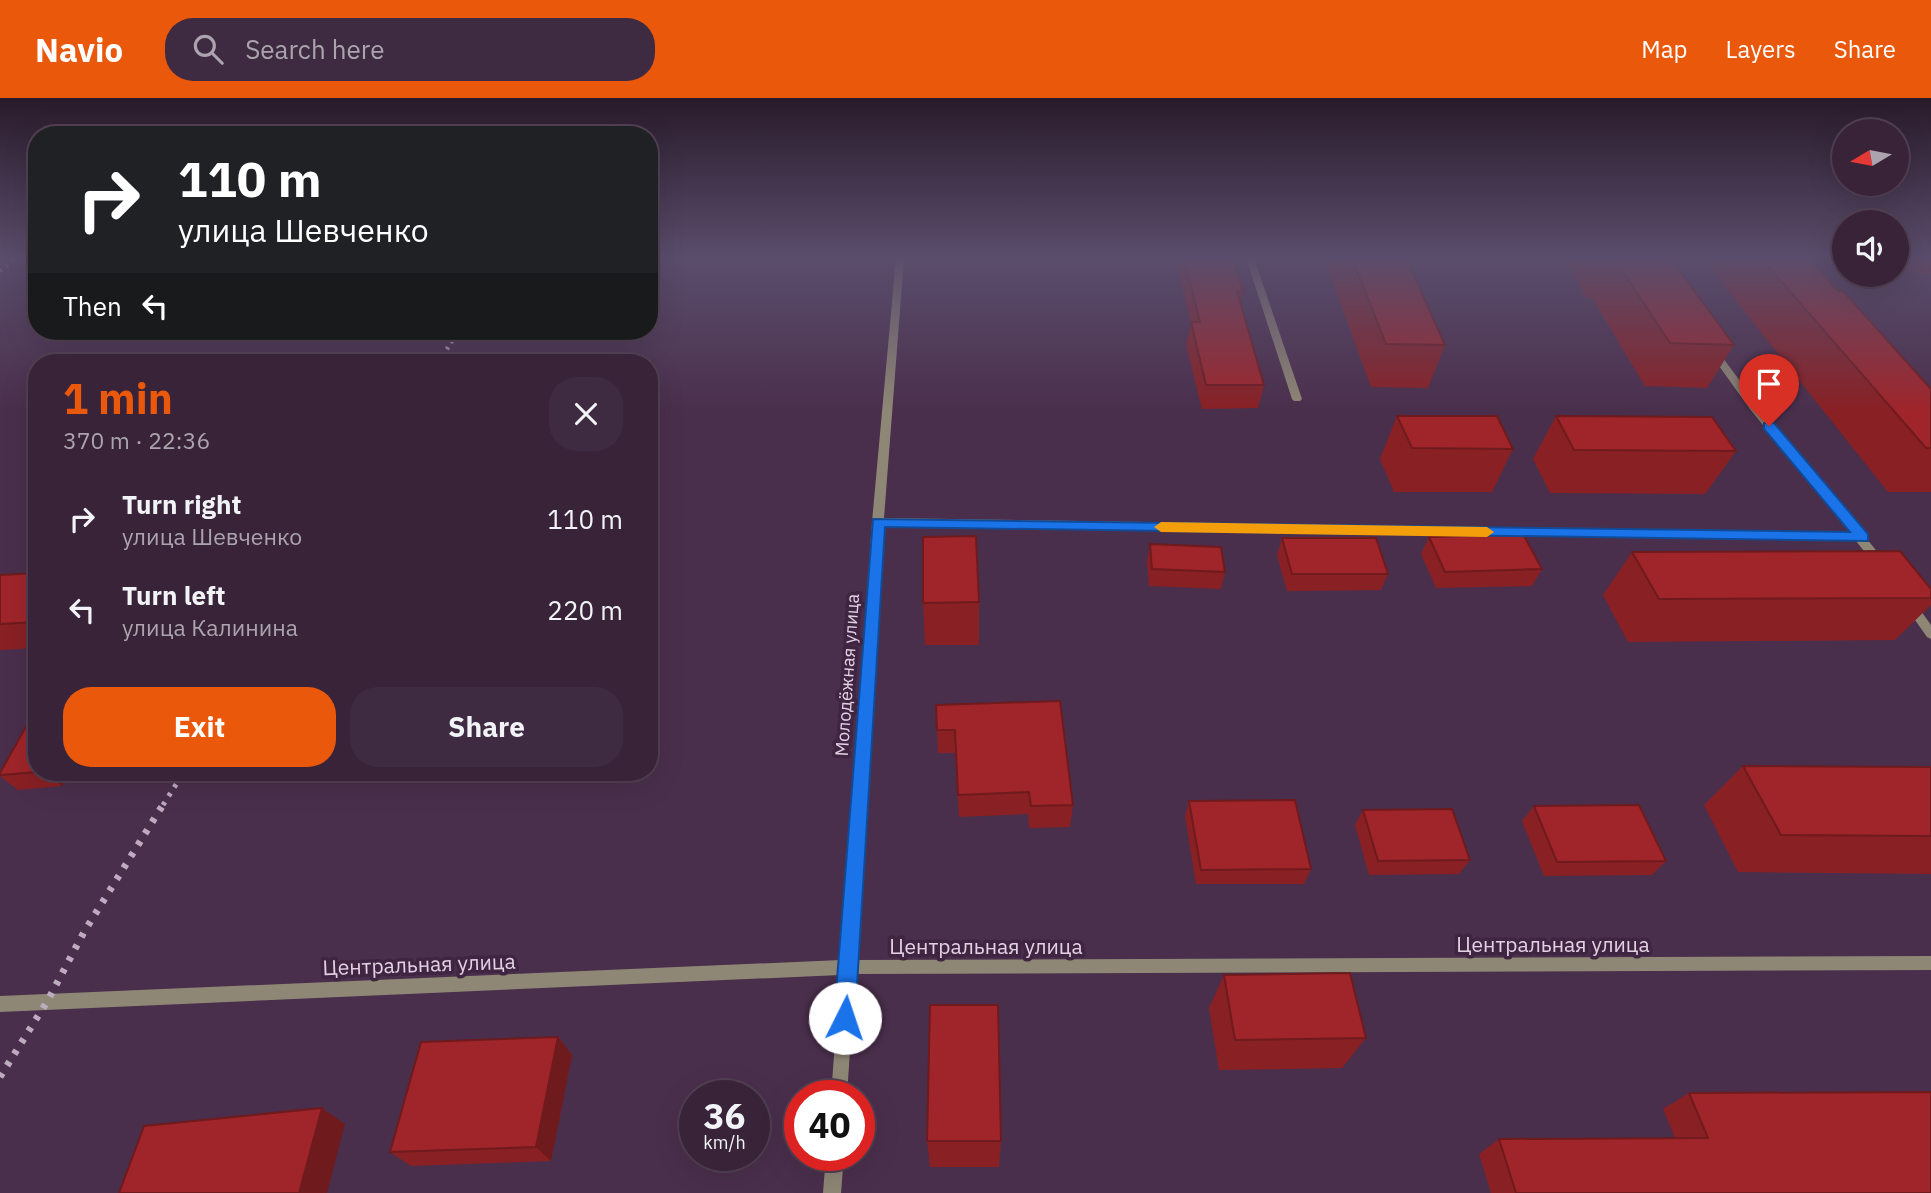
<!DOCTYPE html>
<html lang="en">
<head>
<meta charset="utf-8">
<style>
	body { margin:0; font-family:"IBM Plex Sans",sans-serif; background:#3f2b41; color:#f1f3f6; height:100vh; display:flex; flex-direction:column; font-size:26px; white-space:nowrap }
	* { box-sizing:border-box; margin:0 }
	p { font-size:23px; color:#aba4ae }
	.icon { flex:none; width:38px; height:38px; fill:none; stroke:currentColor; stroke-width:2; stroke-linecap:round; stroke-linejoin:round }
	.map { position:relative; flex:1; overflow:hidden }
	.panel { position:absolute; left:28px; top:256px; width:630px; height:427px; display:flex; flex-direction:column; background:#382339; border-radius:28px; box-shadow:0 7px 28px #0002,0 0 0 2px #524053 }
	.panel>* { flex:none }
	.top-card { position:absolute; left:28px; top:28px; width:630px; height:214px; border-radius:28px; box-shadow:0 7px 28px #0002,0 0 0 2px #524053; background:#202124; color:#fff; overflow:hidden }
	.needle { width:46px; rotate:260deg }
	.tools { position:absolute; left:1832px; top:21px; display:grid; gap:14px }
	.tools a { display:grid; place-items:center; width:77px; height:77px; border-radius:50%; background:#382339; box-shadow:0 7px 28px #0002,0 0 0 2px #524053; font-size:35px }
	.speed { position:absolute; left:679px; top:982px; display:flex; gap:14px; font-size:35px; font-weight:700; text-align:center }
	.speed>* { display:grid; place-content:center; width:91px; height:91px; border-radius:50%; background:#382339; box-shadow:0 7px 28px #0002,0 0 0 2px #524053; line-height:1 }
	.speed small { font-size:18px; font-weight:400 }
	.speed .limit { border:10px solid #d22; background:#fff; color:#111 }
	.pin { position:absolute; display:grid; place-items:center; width:60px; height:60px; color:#fff; margin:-72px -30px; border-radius:50% 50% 50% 0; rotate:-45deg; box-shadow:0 0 7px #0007 }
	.pin .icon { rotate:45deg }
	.me { position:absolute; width:77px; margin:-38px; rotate:4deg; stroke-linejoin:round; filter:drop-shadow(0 0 5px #0008) }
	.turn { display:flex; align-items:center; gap:24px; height:147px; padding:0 35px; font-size:32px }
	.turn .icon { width:91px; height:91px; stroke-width:2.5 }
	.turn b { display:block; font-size:49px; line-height:60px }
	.then { display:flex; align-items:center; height:66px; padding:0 35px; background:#0003; gap:14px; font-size:26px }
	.round { display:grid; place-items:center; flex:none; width:74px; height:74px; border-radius:28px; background:#3f2b41 }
	.overview { display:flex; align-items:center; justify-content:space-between; height:119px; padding:0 35px }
	h1 { font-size:42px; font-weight:700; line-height:52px; color:#ea580c }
	.cta { display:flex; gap:14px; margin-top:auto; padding:14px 35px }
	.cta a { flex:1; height:80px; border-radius:28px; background:#ea580c; color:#fff; font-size:28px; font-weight:700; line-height:80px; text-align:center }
	.cta a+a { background:#3f2b41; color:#f1f3f6 }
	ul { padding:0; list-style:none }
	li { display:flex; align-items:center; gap:21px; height:91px; padding:0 35px }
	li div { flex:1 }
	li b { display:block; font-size:26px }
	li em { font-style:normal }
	header { display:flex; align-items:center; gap:42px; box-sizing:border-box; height:98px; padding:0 35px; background:#ea580c; color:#fff }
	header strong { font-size:33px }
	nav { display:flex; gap:38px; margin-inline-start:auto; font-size:24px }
	.search { width:490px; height:63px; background:#3f2b41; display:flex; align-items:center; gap:18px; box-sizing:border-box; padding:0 24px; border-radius:28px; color:#aba4ae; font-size:26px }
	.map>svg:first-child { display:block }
</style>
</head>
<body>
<header>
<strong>Navio</strong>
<div class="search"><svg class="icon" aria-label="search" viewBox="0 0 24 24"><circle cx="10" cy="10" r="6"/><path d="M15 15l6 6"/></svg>Search here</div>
<nav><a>Map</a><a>Layers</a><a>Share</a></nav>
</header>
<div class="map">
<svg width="1931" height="1095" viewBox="0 0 1931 1095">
	<rect width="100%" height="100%" fill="#4a2f4c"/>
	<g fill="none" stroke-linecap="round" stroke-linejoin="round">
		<g fill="#8f8776" fill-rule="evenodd">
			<path d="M 896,160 L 904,160 L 884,420 L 1850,435 L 1750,311 L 1709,254 L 1714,251 L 1717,252 L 1758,307 L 1862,435 L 1866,436 L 1867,441 L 1886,465 L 1880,469 L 1876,468 L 1856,443 L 883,428 L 856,862 L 1931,858 L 1931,872 L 855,876 L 847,998 L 831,998 L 840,877 L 0,914 L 0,898 L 841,862 L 872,424 Z"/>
			<path d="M 1246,160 L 1254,160 L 1302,301 L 1300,303 L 1294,303 L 1292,301 Z"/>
			<path d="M 1909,501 L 1913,502 L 1931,527 L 1931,541 L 1927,539 L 1903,505 Z"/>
			<path d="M 826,1057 L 844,1057 L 841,1095 L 823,1095 Z"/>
		</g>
		<g stroke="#beabbf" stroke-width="4.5" stroke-dasharray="2.5 5" stroke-linecap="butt">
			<path d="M 0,173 L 16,160"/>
			<path d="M 439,264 L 458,233"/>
		</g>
		<path stroke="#beabbf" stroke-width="5" stroke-dasharray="3.5 7" stroke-linecap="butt" d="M 163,707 L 184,674"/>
		<path stroke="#beabbf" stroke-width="7" stroke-dasharray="4.5 9" stroke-linecap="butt" d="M 0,979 L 48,902 L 84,834 L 164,705"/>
	</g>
	<g fill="#892024">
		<path d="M 1175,160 L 1233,160 L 1243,193 L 1240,206 L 1264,287 L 1258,310 L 1202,311 L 1186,247 L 1191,225 Z"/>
		<path d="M 1324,160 L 1406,160 L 1445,247 L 1428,290 L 1371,289 Z"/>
		<path d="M 1563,160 L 1670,160 L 1734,247 L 1707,290 L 1645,288 L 1592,200 L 1587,200 Z"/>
		<path d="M 1704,160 L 1810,160 L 1838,193 L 1931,291 L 1931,394 L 1888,394 L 1736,203 Z"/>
		<path d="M 1897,160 L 1931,160 L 1931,177 L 1902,173 Z"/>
		<path d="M 1397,318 L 1513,351 L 1492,394 L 1394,394 L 1380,361 Z"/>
		<path d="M 1556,318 L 1736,353 L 1705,396 L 1550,395 L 1533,361 Z"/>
		<path d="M 1429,439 L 1542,471 L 1532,488 L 1436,490 L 1421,456 Z"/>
		<path d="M 1282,440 L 1388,476 L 1381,492 L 1287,493 L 1277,457 Z"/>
		<path d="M 1150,446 L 1225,474 L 1221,491 L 1149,488 L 1147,463 Z"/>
		<path d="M 1632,454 L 1931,491 L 1931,507 L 1895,542 L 1628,544 L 1603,497 Z"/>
		<path d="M 37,475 L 37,550 L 0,552 L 0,477 Z"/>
		<path d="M 979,504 L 979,547 L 925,547 L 923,505 Z"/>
		<path d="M 936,607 L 1073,707 L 1070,729 L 1029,730 L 1028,716 L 959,719 L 955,655 L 938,655 Z"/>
		<path d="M 1743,668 L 1931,669 L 1931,776 L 1738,774 L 1704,707 Z"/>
		<path d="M 69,674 L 62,688 L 18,692 L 0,678 L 0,675 Z"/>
		<path d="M 1189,703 L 1311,771 L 1304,786 L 1196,786 L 1185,718 Z"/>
		<path d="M 1534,708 L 1666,763 L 1652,777 L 1544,778 L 1522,723 Z"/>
		<path d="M 1363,712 L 1470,762 L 1459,776 L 1369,777 L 1355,727 Z"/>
		<path d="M 1224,877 L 1366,940 L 1342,970 L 1219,972 L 1209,910 Z"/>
		<path d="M 558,939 L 572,957 L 551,1063 L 411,1068 L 390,1054 Z"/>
		<path d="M 1689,995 L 1931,1095 L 1491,1095 L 1479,1056 L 1499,1041 L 1675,1040 L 1663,1011 Z"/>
		<path d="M 927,1043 L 1001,1043 L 999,1069 L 930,1069 Z"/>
	</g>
	<g fill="#6f1a1d">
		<path d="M 44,674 L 69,674 L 62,688 Z"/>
		<path d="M 558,939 L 572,957 L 551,1063 L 536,1049 Z"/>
		<path d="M 322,1010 L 345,1026 L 327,1095 L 299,1095 Z"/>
	</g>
	<g fill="#9f252a" stroke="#6f1a1d" stroke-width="2">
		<path d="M 1184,160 L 1233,160 L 1243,193 L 1237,193 L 1264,287 L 1206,287 L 1191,224 L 1200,224 Z"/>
		<path d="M 1352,160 L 1406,160 L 1445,247 L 1386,246 Z"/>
		<path d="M 1614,160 L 1670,160 L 1734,247 L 1670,245 Z"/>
		<path d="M 1761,160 L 1810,160 L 1838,193 L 1843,193 L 1931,291 L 1931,350 L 1926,350 Z"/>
		<path d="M 1397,318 L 1497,318 L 1513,351 L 1412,350 Z"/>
		<path d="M 1556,318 L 1712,319 L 1736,353 L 1574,352 Z"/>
		<path d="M 1523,436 L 1542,471 L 1445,474 L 1429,439 Z"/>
		<path d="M 976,438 L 979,504 L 923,505 L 923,439 Z"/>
		<path d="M 1282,440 L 1376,440 L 1388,476 L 1292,476 Z"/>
		<path d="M 1150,446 L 1221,449 L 1225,474 L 1152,471 Z"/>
		<path d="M 1900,453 L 1931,491 L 1931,500 L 1659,501 L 1632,454 Z"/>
		<path d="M 37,475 L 37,524 L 0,526 L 0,477 Z"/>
		<path d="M 1060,603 L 1073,707 L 1031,708 L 1029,694 L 958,697 L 955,632 L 937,632 L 936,607 Z"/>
		<path d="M 37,615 L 37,674 L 0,677 L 0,675 L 33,616 Z"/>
		<path d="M 1743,668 L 1931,669 L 1931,738 L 1781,737 Z"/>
		<path d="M 1295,702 L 1311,771 L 1201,772 L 1189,703 Z"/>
		<path d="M 1639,707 L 1666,763 L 1557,764 L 1534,708 Z"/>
		<path d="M 1452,711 L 1470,762 L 1378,763 L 1363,712 Z"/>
		<path d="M 1350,875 L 1366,940 L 1235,942 L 1224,877 Z"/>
		<path d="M 930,907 L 998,907 L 1001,1043 L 927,1043 Z"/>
		<path d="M 558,939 L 536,1049 L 390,1054 L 421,944 Z"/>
		<path d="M 1931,994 L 1931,1095 L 1516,1095 L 1499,1041 L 1708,1040 L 1689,995 Z"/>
		<path d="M 322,1010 L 299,1095 L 119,1095 L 144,1028 Z"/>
	</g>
	<linearGradient id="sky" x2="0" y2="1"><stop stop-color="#291a2a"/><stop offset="0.51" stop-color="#5a4d6c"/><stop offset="1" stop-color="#5a4d6c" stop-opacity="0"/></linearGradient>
	<rect width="1931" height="313" fill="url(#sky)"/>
	<path fill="#1a73e8" stroke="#114b97" stroke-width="2" d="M 1764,325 L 1774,325 L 1868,436 L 1868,443 L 885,429 L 855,920 L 852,928 L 845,931 L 837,928 L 834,920 L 873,421 L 1850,434 L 1764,331 Z"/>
	<path fill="#f59e0b" d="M 1161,424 L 1487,429 L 1494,434 L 1487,439 L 1161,434 L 1154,429 Z"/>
	<g text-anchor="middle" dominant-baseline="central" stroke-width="7" stroke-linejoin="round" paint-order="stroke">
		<g font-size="18" fill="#e2d1e3" stroke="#3f2541">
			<text transform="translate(847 577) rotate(-86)">Молодёжная улица</text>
		</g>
		<g font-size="21" fill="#e2d1e3" stroke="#3f2541">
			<text x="1553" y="846">Центральная улица</text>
			<text x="986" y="848">Центральная улица</text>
			<text transform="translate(419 866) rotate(-2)">Центральная улица</text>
		</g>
	</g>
</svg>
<div class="tools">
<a><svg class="needle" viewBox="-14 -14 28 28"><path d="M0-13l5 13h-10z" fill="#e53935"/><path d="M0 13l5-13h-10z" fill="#aba4ae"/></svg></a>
<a><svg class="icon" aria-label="sound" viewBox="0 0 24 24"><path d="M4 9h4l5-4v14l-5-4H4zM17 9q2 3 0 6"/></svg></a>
</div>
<div class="speed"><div>36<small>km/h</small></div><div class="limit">40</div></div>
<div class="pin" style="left:1769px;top:328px;background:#d93025"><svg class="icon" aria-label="arrive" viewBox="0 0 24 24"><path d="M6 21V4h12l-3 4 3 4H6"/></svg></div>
<svg class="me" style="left:845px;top:920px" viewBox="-20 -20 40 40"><circle r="19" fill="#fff"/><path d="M0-13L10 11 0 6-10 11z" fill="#1a73e8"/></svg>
<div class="top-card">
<div class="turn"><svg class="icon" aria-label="right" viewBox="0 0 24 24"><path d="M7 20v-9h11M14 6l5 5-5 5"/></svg><div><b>110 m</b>улица Шевченко</div></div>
<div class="then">Then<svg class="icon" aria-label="left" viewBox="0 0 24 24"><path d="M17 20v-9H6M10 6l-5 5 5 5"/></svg></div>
</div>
<section class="panel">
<div class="overview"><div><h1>1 min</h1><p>370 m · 22:36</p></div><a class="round"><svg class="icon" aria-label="close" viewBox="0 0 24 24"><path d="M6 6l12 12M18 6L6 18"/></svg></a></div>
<ul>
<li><svg class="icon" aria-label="right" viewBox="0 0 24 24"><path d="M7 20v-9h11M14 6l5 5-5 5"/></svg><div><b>Turn right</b><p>улица Шевченко</p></div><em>110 m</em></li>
<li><svg class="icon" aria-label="left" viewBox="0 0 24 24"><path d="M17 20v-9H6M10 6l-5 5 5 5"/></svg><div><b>Turn left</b><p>улица Калинина</p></div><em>220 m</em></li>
</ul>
<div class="cta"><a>Exit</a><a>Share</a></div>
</section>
</div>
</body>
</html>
